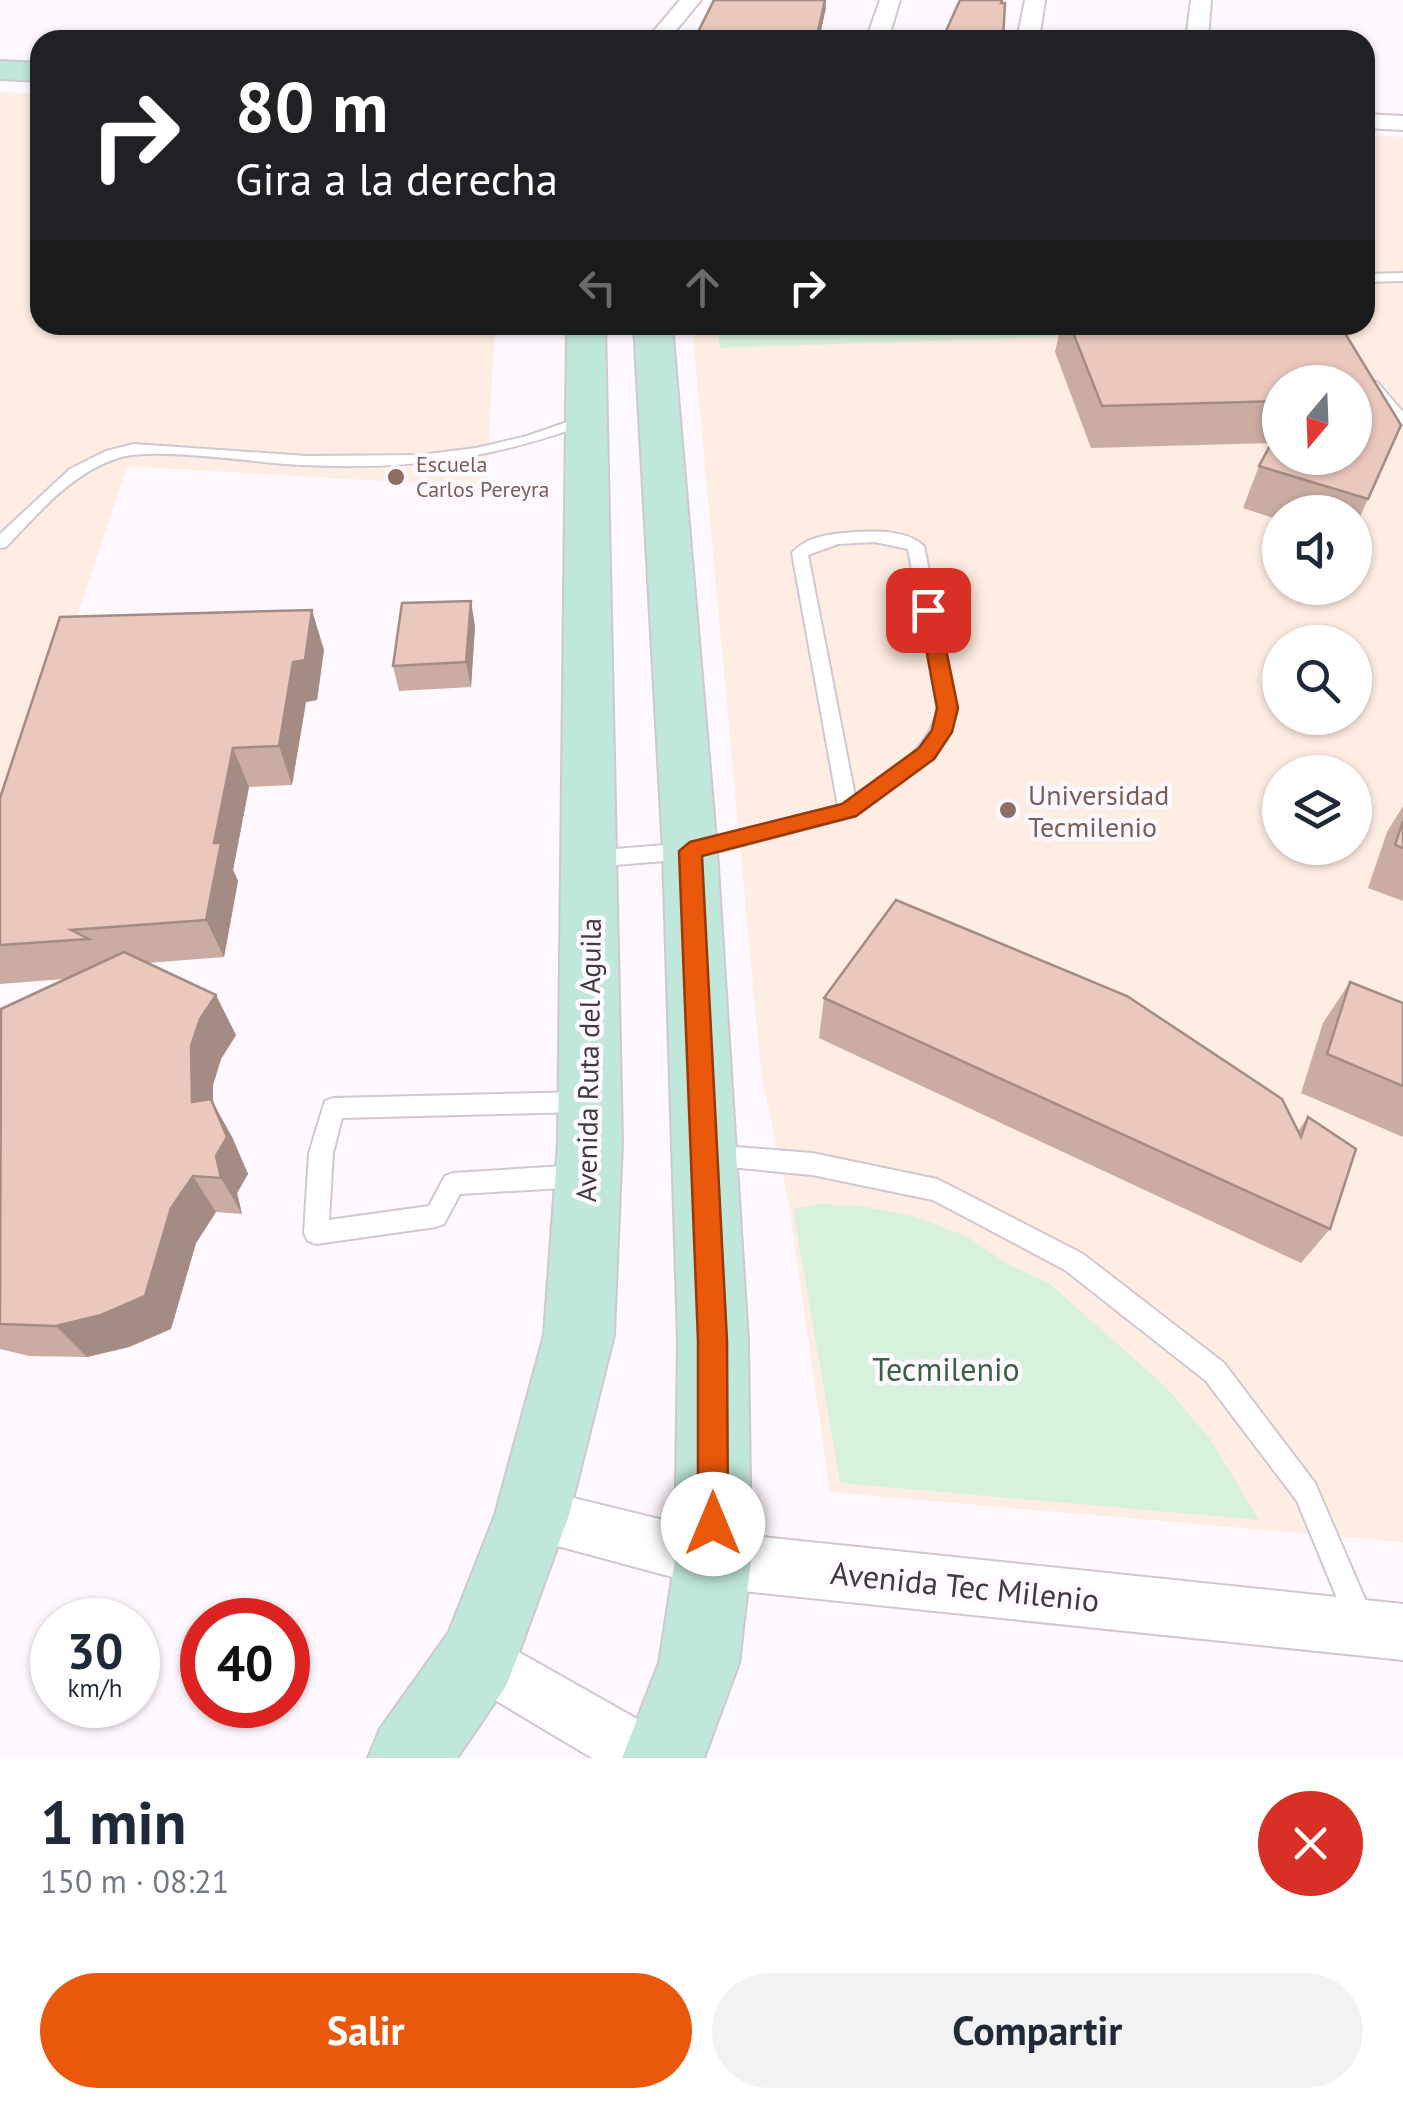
<!DOCTYPE html>
<html lang="es">
<head>
<meta charset="utf-8">
<style>
	body { margin:0; font-family:"PT Sans",sans-serif; background:#f2f2f3; color:#1f2937; height:100vh; display:flex; flex-direction:column; font-size:38px; white-space:nowrap }
	* { box-sizing:border-box; margin:0 }
	p { font-size:32px; color:#747a83 }
	.icon { flex:none; width:55px; height:55px; fill:none; stroke:currentColor; stroke-width:2; stroke-linecap:round; stroke-linejoin:round }
	.map { position:relative; height:1758px; overflow:hidden }
	.side { display:flex; flex-direction:column; background:#fff; flex:1 }
	.side>* { flex:none }
	.guide { position:absolute; left:30px; top:30px; width:1345px; height:305px; border-radius:30px; box-shadow:0 2px 8px #0004; background:#202124; color:#fff; overflow:hidden }
	.needle { width:65px; rotate:199deg }
	.fabs { position:absolute; left:1262px; top:365px; display:grid; gap:20px }
	.fabs a { display:grid; place-items:center; width:110px; height:110px; border-radius:50%; background:#fff; box-shadow:0 2px 8px #0004; font-size:50px }
	.speed { position:absolute; left:30px; top:1598px; display:flex; gap:20px; font-size:50px; font-weight:700; text-align:center }
	.speed>* { display:grid; place-content:center; width:130px; height:130px; border-radius:50%; background:#fff; box-shadow:0 2px 8px #0004; line-height:1 }
	.speed small { font-size:25px; font-weight:400 }
	.speed .limit { border:15px solid #d22; background:#fff; color:#111 }
	.pin { position:absolute; display:grid; place-items:center; width:85px; height:85px; color:#fff; margin:-42px; border-radius:20px; box-shadow:0 5px 15px #0006 }
	.me { position:absolute; width:110px; margin:-55px; rotate:0deg; stroke-linejoin:round; filter:drop-shadow(0 0 8px #0008) }
	.turn { display:flex; align-items:center; gap:35px; height:210px; padding:0 40px; font-size:45px }
	.turn .icon { width:130px; height:130px; stroke-width:2.5 }
	.turn b { display:block; font-size:70px; line-height:85px }
	.lanes { display:flex; align-items:center; height:95px; padding:0 40px; background:#0003; justify-content:center; gap:50px; direction:ltr }
	.lanes .off { opacity:.35 }
	.round { display:grid; place-items:center; flex:none; width:105px; height:105px; border-radius:52px; background:#f2f2f3 }
	.headline { display:flex; align-items:center; justify-content:space-between; height:170px; padding:0 40px }
	h1 { font-size:60px; font-weight:700; line-height:75px }
	.cta { display:flex; gap:20px; margin-top:auto; padding:20px 40px }
	.cta a { flex:1; height:115px; border-radius:60px; background:#ea580c; color:#fff; font-size:40px; font-weight:700; line-height:115px; text-align:center }
	.cta a+a { background:#f2f2f3; color:#1f2937 }
	.map>svg:first-child { display:block }
</style>
</head>
<body>
<div class="map">
<svg width="1403" height="1758" viewBox="0 0 1403 1758">
	<rect width="100%" height="100%" fill="#fff8ff"/>
	<g fill="#feede2" fill-rule="evenodd">
		<path d="M 0,92 L 40,94 L 40,325 L 495,325 L 486,487 L 127,466 L 0,847 Z"/>
		<path d="M 1365,135 L 1403,137 L 1403,1542 L 830,1492 L 789,1205 L 761,1072 L 692,325 L 1365,325 ZM 1280,382 L 1355,382 L 1355,458 L 1280,458 ZM 1280,512 L 1355,512 L 1355,588 L 1280,588 ZM 1280,642 L 1355,642 L 1355,718 L 1280,718 ZM 1280,772 L 1355,772 L 1355,848 L 1280,848 Z"/>
	</g>
	<g fill="#d8f1dc">
		<path d="M 717,325 L 1280,325 L 1282,329 L 720,348 Z"/>
		<path d="M 818,1204 L 861,1206 L 912,1216 L 964,1235 L 1008,1264 L 1049,1283 L 1166,1387 L 1210,1439 L 1259,1520 L 840,1483 L 793,1209 Z"/>
	</g>
	<g fill="none" stroke-linecap="round" stroke-linejoin="round">
		<defs>
			<g id="lane">
				<path d="M 1403,273 L 1403,281 L 1365,282 L 1365,274 Z"/>
				<path d="M 1372,381 L 1377,382 L 1403,412 L 1403,425 L 1398,424 L 1365,385 Z"/>
				<path d="M 587,415 L 594,419 L 592,422 C 486,462 398,471 285,464 C 246,461 152,447 118,458 C 71,473 39,513 6,547 L 0,548 L 0,534 L 70,469 L 106,451 L 134,444 L 307,456 L 420,455 L 476,448 L 527,436 Z"/>
				<path d="M 856,532 C 879,531 906,530 924,546 L 956,708 L 951,732 L 933,758 L 855,816 L 690,859 L 590,867 L 583,864 L 580,859 L 583,854 L 590,851 L 690,843 L 838,806 L 792,553 C 808,535 833,534 856,532 ZM 875,542 L 908,549 L 938,708 C 928,754 890,770 855,796 L 808,555 L 838,544 Z"/>
				<path d="M 583,1092 L 591,1095 L 594,1102 L 591,1109 L 583,1112 L 342,1118 L 333,1153 L 329,1220 L 429,1206 L 445,1176 L 453,1173 L 580,1165 L 588,1168 L 592,1176 L 588,1184 L 580,1187 L 460,1194 L 444,1224 L 436,1227 L 316,1244 L 308,1241 L 304,1233 L 309,1153 L 325,1101 L 333,1098 Z"/>
				<path d="M 709,1145 L 812,1153 L 937,1179 L 1083,1254 L 1224,1363 L 1315,1483 L 1375,1622 L 1371,1632 L 1361,1636 L 1351,1632 L 1297,1501 L 1206,1381 L 1065,1270 L 933,1200 L 812,1175 L 709,1165 L 701,1162 L 697,1155 L 701,1148 Z"/>
			</g>
			<g id="street">
				<path d="M 680,0 L 701,0 L 668,40 L 646,40 Z"/>
				<path d="M 880,0 L 900,0 L 888,40 L 866,40 Z"/>
				<path d="M 1025,0 L 1045,0 L 1039,40 L 1017,40 Z"/>
				<path d="M 1191,0 L 1211,0 L 1208,40 L 1186,40 Z"/>
				<path d="M 1365,114 L 1403,116 L 1403,130 L 1365,128 Z"/>
				<path d="M 532,1488 L 713,1532 L 1403,1604 L 1403,1660 L 713,1588 L 513,1534 L 505,1515 L 513,1496 Z"/>
				<path d="M 478,1629 L 669,1737 L 678,1758 L 592,1758 L 458,1678 L 449,1658 L 458,1638 Z"/>
			</g>
			<g id="secondary">
				<path d="M 0,61 L 40,63 L 40,81 L 0,79 Z"/>
				<path d="M 567,325 L 605,325 L 622,1142 L 614,1335 L 569,1515 L 517,1658 L 506,1686 L 457,1758 L 368,1758 L 380,1729 L 449,1632 L 495,1515 L 544,1335 L 558,1142 Z"/>
				<path d="M 634,325 L 672,325 L 717,851 L 748,1341 L 751,1560 L 739,1663 L 704,1758 L 622,1758 L 659,1663 L 675,1560 L 678,1341 L 663,851 Z"/>
			</g>
		</defs>
		<use href="#lane" stroke="#d1c7d1" stroke-width="4"/>
		<use href="#street" stroke="#d1c7d1" stroke-width="4"/>
		<use href="#secondary" stroke="#d1c7d1" stroke-width="4"/>
		<use href="#lane" fill="#fff" fill-rule="evenodd"/>
		<use href="#street" fill="#fff" fill-rule="evenodd"/>
		<use href="#secondary" fill="#bfe7da" fill-rule="evenodd"/>
	</g>
	<g fill="#caaca3" fill-rule="evenodd">
		<path d="M 1061,325 L 1340,325 L 1401,425 L 1355,528 L 1355,512 L 1280,512 L 1280,520 L 1243,508 L 1259,466 L 1271,443 L 1091,448 L 1055,352 ZM 1280,382 L 1355,458 L 1280,458 Z"/>
		<path d="M 475,626 L 471,687 L 399,691 L 393,666 Z"/>
		<path d="M 324,650 L 317,700 L 306,702 L 292,785 L 249,787 L 233,870 L 238,881 L 224,957 L 148,963 L 236,1035 L 221,1059 L 213,1085 L 213,1103 L 232,1137 L 248,1174 L 237,1193 L 242,1214 L 216,1212 L 196,1243 L 171,1329 L 129,1347 L 87,1357 L 29,1356 L 0,1349 L 0,1055 L 65,979 L 0,984 L 0,798 Z"/>
		<path d="M 1403,806 L 1403,901 L 1368,888 L 1387,832 Z"/>
		<path d="M 1350,982 L 1403,1003 L 1403,1137 L 1301,1093 L 1323,1023 Z"/>
		<path d="M 824,998 L 1298,1131 L 1308,1117 L 1330,1229 L 1301,1263 L 819,1038 Z"/>
	</g>
	<g fill="#a48c85">
		<path d="M 825,0 L 826,8 L 819,40 L 816,40 Z"/>
		<path d="M 471,601 L 475,626 L 471,687 L 466,662 Z"/>
		<path d="M 312,610 L 324,650 L 317,700 L 306,702 L 292,785 L 279,746 L 293,662 Z"/>
		<path d="M 233,748 L 249,787 L 233,870 L 238,881 L 224,957 L 206,920 L 214,843 Z"/>
		<path d="M 216,995 L 236,1035 L 221,1059 L 213,1085 L 213,1103 L 232,1137 L 248,1174 L 237,1193 L 242,1214 L 221,1178 L 192,1102 L 191,1046 L 200,1019 Z"/>
		<path d="M 193,1176 L 216,1212 L 196,1243 L 171,1329 L 129,1347 L 87,1357 L 56,1326 Z"/>
	</g>
	<g fill="#ebc8be" stroke="#a48c85" stroke-width="2.5">
		<path d="M 714,0 L 825,0 L 816,40 L 694,40 Z"/>
		<path d="M 960,0 L 1002,0 L 1001,3 L 1005,3 L 1003,40 L 946,40 L 946,31 Z"/>
		<path d="M 1070,325 L 1340,325 L 1401,425 L 1368,499 L 1259,466 L 1280,427 L 1280,458 L 1355,458 L 1355,382 L 1280,382 L 1280,401 L 1102,406 Z"/>
		<path d="M 471,601 L 466,662 L 393,666 L 402,603 Z"/>
		<path d="M 312,610 L 305,660 L 293,662 L 279,746 L 233,748 L 214,843 L 221,843 L 206,920 L 71,930 L 89,939 L 0,945 L 0,798 L 60,617 Z"/>
		<path d="M 1403,821 L 1403,848 L 1395,845 Z"/>
		<path d="M 896,900 L 1127,996 L 1282,1099 L 1301,1137 L 1308,1117 L 1356,1149 L 1330,1229 L 824,998 Z"/>
		<path d="M 124,952 L 216,995 L 200,1019 L 191,1046 L 192,1102 L 211,1099 L 227,1137 L 216,1156 L 221,1178 L 193,1176 L 171,1208 L 145,1296 L 101,1315 L 56,1326 L 0,1324 L 1,1009 Z"/>
		<path d="M 1350,982 L 1403,1003 L 1403,1086 L 1327,1054 Z"/>
	</g>
	<path fill="#ea580c" stroke="#983908" stroke-width="2.5" d="M 928,604 L 938,610 L 958,708 L 952,732 L 934,759 L 856,816 L 702,856 L 727,1341 L 728,1524 L 724,1534 L 713,1539 L 702,1534 L 698,1524 L 698,1341 L 679,851 L 690,842 L 842,804 L 919,748 L 932,730 L 937,708 L 919,610 Z"/>
	<g fill="#8d6e63" stroke="#fff8ff" stroke-width="4">
		<circle cx="396" cy="477" r="10"/>
		<circle cx="1008" cy="810" r="10"/>
	</g>
	<g text-anchor="middle" dominant-baseline="central" stroke-width="9" stroke-linejoin="round" paint-order="stroke">
		<g font-size="22" fill="#785e54" stroke="#fff8ff" text-anchor="start">
			<text x="416" y="464">Escuela<tspan x="416" dy="25">Carlos Pereyra</tspan></text>
		</g>
		<g font-size="28" fill="#785e54" stroke="#fff8ff" text-anchor="start">
			<text x="1028" y="794">Universidad<tspan x="1028" dy="32">Tecmilenio</tspan></text>
		</g>
		<g font-size="28" fill="#3e3a3e" stroke="#fff8ff">
			<text transform="translate(588 1060) rotate(-89)">Avenida Ruta del Aguila</text>
		</g>
		<g font-size="32" fill="#386241" stroke="#fff8ff">
			<text x="946" y="1369">Tecmilenio</text>
		</g>
		<g font-size="32" fill="#3e3a3e" stroke="#fff8ff">
			<text transform="translate(965 1586) rotate(6)">Avenida Tec Milenio</text>
		</g>
	</g>
</svg>
<div class="fabs">
<a><svg class="needle" viewBox="-14 -14 28 28"><path d="M0-13l5 13h-10z" fill="#e53935"/><path d="M0 13l5-13h-10z" fill="#747a83"/></svg></a>
<a><svg class="icon" aria-label="sound" viewBox="0 0 24 24"><path d="M4 9h4l5-4v14l-5-4H4zM17 9q2 3 0 6"/></svg></a>
<a><svg class="icon" aria-label="search" viewBox="0 0 24 24"><circle cx="10" cy="10" r="6"/><path d="M15 15l6 6"/></svg></a>
<a><svg class="icon" aria-label="layers" viewBox="0 0 24 24"><path d="M12 4l9 5-9 5-9-5zM3 14l9 5 9-5"/></svg></a>
</div>
<div class="speed"><div>30<small>km/h</small></div><div class="limit">40</div></div>
<div class="pin" style="left:928px;top:610px;background:#d93025"><svg class="icon" aria-label="arrive" viewBox="0 0 24 24"><path d="M6 21V4h12l-3 4 3 4H6"/></svg></div>
<svg class="me" style="left:713px;top:1524px" viewBox="-20 -20 40 40"><circle r="19" fill="#fff"/><path d="M0-13L10 11 0 6-10 11z" fill="#ea580c"/></svg>
<div class="guide">
<div class="turn"><svg class="icon" aria-label="right" viewBox="0 0 24 24"><path d="M7 20v-9h11M14 6l5 5-5 5"/></svg><div><b>80 m</b>Gira a la derecha</div></div>
<div class="lanes"><svg class="icon off" aria-label="left" viewBox="0 0 24 24"><path d="M17 20v-9H6M10 6l-5 5 5 5"/></svg><svg class="icon off" aria-label="ahead" viewBox="0 0 24 24"><path d="M12 20V5M6 11l6-6 6 6"/></svg><svg class="icon" aria-label="right" viewBox="0 0 24 24"><path d="M7 20v-9h11M14 6l5 5-5 5"/></svg></div>
</div>
</div>
<section class="side">
<div class="headline"><div><h1>1 min</h1><p>150 m · 08:21</p></div><a class="round" style="background:#d93025;color:#fff"><svg class="icon" aria-label="close" viewBox="0 0 24 24"><path d="M6 6l12 12M18 6L6 18"/></svg></a></div>
<div class="cta"><a>Salir</a><a>Compartir</a></div>
</section>
</body>
</html>
